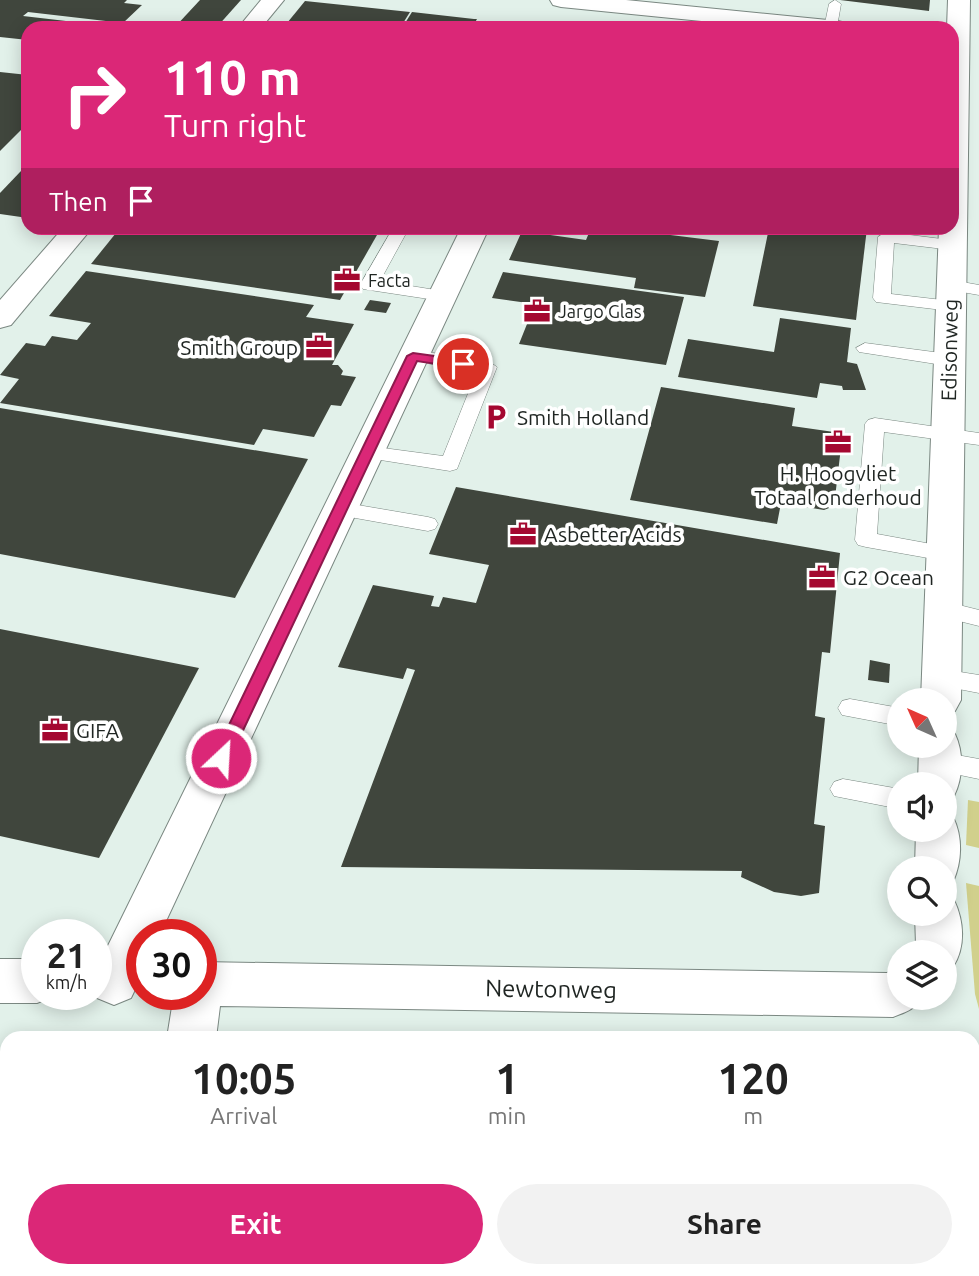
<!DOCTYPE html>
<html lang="en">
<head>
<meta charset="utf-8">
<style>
	body { margin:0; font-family:Ubuntu,sans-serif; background:#f2f2f2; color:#222; height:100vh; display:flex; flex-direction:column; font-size:26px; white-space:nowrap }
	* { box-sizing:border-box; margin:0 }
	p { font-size:23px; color:#767676 }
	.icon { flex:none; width:38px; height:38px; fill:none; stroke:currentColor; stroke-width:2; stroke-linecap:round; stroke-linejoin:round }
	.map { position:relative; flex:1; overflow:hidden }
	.sheet { position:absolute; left:0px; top:1031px; width:980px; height:247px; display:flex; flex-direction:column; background:#fff; border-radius:21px 21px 0 0; box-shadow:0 4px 18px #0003 }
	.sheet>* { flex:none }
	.hud { position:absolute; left:21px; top:21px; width:938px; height:214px; border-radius:21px; box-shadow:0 4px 18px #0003; background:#db2777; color:#fff; overflow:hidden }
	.needle { width:46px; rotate:315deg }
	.fabs { position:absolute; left:887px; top:688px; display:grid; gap:14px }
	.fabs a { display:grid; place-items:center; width:70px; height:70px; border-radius:50%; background:#fff; box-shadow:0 4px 18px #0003; font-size:35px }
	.speed { position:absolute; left:21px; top:919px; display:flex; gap:14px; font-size:35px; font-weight:700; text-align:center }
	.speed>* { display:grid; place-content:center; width:91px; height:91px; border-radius:50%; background:#fff; box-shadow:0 4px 18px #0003; line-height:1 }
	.speed small { font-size:18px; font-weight:400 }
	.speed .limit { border:10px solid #d22; background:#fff; color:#111 }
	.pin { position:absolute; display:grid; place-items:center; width:60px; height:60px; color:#fff; margin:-30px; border:4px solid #fff; border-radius:50%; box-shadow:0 2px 7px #0007 }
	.me { position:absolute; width:77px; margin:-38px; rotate:25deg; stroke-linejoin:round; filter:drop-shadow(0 0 5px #0008) }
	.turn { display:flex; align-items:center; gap:24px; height:147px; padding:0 28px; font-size:32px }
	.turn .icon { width:91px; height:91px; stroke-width:2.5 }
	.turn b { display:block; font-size:49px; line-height:60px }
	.then { display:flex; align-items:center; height:66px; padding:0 28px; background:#0003; gap:14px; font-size:26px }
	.eta { display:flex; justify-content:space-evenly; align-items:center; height:119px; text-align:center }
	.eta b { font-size:42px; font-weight:700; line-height:49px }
	.button { display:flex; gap:14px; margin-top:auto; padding:14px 28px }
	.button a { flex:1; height:80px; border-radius:42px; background:#db2777; color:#fff; font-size:28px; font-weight:700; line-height:80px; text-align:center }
	.button a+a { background:#f2f2f2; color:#222 }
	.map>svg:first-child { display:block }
</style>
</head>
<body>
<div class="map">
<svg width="979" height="1276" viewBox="0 0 979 1276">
	<rect width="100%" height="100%" fill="#e2f1ea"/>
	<g fill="#d1d08c">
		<path d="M 968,800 L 979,802 L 979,848 L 966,845 Z"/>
		<path d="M 966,883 L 979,886 L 979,1009 L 975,994 Z"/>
	</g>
	<g fill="#40463d">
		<path d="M 0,0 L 127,0 L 124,3 L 142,5 L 123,23 L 28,12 L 23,16 L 109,26 L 28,28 L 28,40 L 0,37 Z"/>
		<path d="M 200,0 L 241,0 L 216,28 L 174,28 Z"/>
		<path d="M 840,0 L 930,0 L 929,11 Z"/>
		<path d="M 305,1 L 410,12 L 400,28 L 283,28 Z"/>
		<path d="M 412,12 L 474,19 L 477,19 L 472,28 L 402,28 Z"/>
		<path d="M 0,72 L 28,75 L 28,123 L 0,151 Z"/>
		<path d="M 21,171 L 28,172 L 28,218 L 0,214 L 0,193 Z"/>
		<path d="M 120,228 L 381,228 L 340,300 L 91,264 Z"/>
		<path d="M 591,228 L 614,228 L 719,241 L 705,297 L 634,288 L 636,278 L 509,260 L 522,231 L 586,240 Z"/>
		<path d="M 769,228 L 867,228 L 856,320 L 753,306 Z"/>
		<path d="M 86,271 L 314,305 L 306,317 L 354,324 L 332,365 L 338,365 L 343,371 L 341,375 L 356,377 L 341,406 L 331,405 L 314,437 L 263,429 L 254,445 L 0,403 L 19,379 L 0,375 L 26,343 L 45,346 L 52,336 L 77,340 L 91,323 L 49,316 Z"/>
		<path d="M 503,272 L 684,297 L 666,365 L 519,344 L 535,304 L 492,298 Z"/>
		<path d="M 370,300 L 391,303 L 386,313 L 364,310 Z"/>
		<path d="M 780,318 L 851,328 L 847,362 L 857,364 L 866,390 L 843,390 L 842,386 L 820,383 L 817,398 L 678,377 L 688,339 L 774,352 Z"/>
		<path d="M 661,387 L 795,408 L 792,426 L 834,432 L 842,439 L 834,506 L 824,510 L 781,503 L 777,524 L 630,500 Z"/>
		<path d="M 0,408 L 308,459 L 235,598 L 0,554 Z"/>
		<path d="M 456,487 L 840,553 L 830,653 L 822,652 L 815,716 L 825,718 L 814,824 L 825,826 L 819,893 L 801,896 L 774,892 L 741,877 L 742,871 L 341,867 L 415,670 L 407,668 L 403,679 L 338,667 L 373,585 L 434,596 L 431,606 L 439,607 L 443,597 L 476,603 L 489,565 L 429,554 Z"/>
		<path d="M 0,629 L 199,668 L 99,858 L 0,836 Z"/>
		<path d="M 870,660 L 890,664 L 889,683 L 868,680 Z"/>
		<rect x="0" y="1054" width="7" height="84"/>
		<path d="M 973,1120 L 979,1120 L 979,1276 L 780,1276 L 779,1270 L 973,1270 Z"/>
		<path d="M 0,1217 L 7,1217 L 7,1270 L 84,1270 L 83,1276 L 0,1276 Z"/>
		<path d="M 223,1270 L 483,1270 L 482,1276 L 222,1276 Z"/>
	</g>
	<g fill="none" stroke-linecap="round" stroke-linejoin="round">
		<defs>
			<g id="lane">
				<path d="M 835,0 L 841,4 L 837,27 L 824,28 L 829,4 Z"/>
				<path d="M 393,228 L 409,228 L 380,281 L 448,292 L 451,296 L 448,300 L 442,301 L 363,289 L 360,285 Z"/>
				<path d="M 886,232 L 958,241 L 960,245 L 958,249 L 952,250 L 894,243 L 891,294 L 951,301 L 960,306 L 957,310 L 951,311 L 876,302 L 873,298 L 878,237 Z"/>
				<path d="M 951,280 L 979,285 L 979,295 L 945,289 L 942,285 L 945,281 Z"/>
				<path d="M 865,343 L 949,354 L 958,360 L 949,366 L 859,352 L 856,348 Z"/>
				<path d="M 413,350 L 488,361 L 497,367 L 457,469 L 450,471 L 368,458 L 361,457 L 358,452 L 361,447 L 368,446 L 443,456 L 477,371 L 406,360 L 404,356 Z"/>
				<path d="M 875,418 L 979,433 L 979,445 L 884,432 L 877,534 L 953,548 L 956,553 L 953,558 L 945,561 L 866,547 L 858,545 L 855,540 L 865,424 L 868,420 Z"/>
				<path d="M 340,502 L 428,517 L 435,519 L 438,524 L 435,529 L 428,531 L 333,514 L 330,509 L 333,504 Z"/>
				<path d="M 943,601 L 979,610 L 979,626 L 935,615 L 932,609 L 935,603 Z"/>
				<path d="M 941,669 L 979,675 L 979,693 L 933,684 L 929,678 L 933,672 Z"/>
				<path d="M 850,699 L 900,708 L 900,726 L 842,715 L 838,708 L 842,701 Z"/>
				<path d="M 940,752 L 979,759 L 979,779 L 931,769 L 928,762 L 931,755 Z"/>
				<path d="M 843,779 L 900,789 L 900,809 L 834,796 L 830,789 L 834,782 Z"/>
			</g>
			<g id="street">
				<path d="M 261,0 L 284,0 L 261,28 L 238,28 Z"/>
				<path d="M 550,0 L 626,0 L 838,21 L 846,23 L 849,28 L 771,28 L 561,7 L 553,5 Z"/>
				<path d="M 948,0 L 970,0 L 961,700 L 955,711 L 945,714 L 945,700 L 921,700 L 939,228 L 952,228 L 952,28 L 947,28 Z"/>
				<path d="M 63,228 L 92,228 L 11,325 L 0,328 L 0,300 Z"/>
				<path d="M 461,228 L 489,228 L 160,934 L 142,934 L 142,975 L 131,998 L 114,1005 L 97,998 L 97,968 Z"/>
				<path d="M 945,731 L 955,734 C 964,753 963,778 954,796 L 945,799 L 945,784 L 918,784 L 919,746 L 945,746 Z"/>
				<path d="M 945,814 L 953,817 C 963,837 962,862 953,882 L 945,884 L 945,868 L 915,868 L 916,830 L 945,830 Z"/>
				<path d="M 945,896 L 954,900 C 964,921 966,947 953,967 L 945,970 L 945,952 L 913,952 L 916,945 L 915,914 L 945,914 Z"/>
				<path d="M 0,959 L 37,959 L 37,994 L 55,994 L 54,996 L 37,1003 L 0,1003 Z"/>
				<path d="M 201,962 L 887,973 L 900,968 L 900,998 L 920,998 C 915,1010 905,1012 893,1017 L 220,1006 L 216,1038 L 167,1038 L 174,994 L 201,994 Z"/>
				<path d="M 127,1270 L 182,1270 L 182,1276 L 126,1276 Z"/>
			</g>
		</defs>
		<use href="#lane" stroke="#7b8882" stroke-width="1"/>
		<use href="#street" stroke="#7b8882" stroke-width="2"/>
		<use href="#lane" fill="#fff" fill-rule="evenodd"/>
		<use href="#street" fill="#fff" fill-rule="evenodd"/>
	</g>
	<path fill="#db2777" stroke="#8e194d" stroke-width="2" d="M 413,353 L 463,360 L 470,364 L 463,368 L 417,361 L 230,758 L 227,763 L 215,763 L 213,758 L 407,356 Z"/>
	<defs>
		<symbol id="office-bare" viewBox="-9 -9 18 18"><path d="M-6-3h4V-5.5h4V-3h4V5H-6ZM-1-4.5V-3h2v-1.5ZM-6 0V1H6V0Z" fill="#a40830" stroke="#fff" stroke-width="2.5" paint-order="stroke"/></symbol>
		<symbol id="parking-bare" viewBox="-9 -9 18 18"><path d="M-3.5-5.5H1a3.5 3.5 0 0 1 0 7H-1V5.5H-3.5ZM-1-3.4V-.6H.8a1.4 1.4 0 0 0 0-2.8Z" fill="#a40830" stroke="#fff" stroke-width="2.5" paint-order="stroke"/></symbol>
	</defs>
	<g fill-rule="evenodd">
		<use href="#office-bare" x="328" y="261" width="38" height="38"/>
		<use href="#office-bare" x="518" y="292" width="38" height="38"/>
		<use href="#office-bare" x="300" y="328" width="38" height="38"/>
		<use href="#parking-bare" x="477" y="398" width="38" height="38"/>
		<use href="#office-bare" x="819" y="423" width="38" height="38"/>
		<use href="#office-bare" x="504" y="515" width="38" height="38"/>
		<use href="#office-bare" x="803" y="558" width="38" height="38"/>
		<use href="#office-bare" x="36" y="711" width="38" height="38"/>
	</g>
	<g text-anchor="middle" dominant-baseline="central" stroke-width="7" stroke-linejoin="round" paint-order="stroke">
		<g font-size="18" fill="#1f2522" stroke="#fff" text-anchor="start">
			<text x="368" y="280">Facta</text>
			<text x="558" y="311">Jargo Glas</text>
		</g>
		<g font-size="21" fill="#1f2522" stroke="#fff" text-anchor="start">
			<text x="298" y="347" text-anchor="end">Smith Group</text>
			<text x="517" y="417">Smith Holland</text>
			<text x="838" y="473" text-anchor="middle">H. Hoogvliet<tspan x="838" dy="24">Totaal onderhoud</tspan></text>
			<text x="544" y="534">Asbetter Acids</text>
			<text x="843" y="577">G2 Ocean</text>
			<text x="76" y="730">GIFA</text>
		</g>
		<g font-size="21" fill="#1f2522" stroke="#fff">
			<text transform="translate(949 350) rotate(-89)">Edisonweg</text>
		</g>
		<g font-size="24" fill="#1f2522" stroke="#fff">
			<text transform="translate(551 989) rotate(1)">Newtonweg</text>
		</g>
	</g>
</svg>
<div class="fabs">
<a><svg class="needle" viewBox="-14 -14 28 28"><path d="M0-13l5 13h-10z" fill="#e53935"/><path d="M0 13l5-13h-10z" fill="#767676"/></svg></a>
<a><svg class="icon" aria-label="sound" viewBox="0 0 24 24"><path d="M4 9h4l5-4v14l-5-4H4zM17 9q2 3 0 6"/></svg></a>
<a><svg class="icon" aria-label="search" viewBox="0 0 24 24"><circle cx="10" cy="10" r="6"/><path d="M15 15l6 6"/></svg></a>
<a><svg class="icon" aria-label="layers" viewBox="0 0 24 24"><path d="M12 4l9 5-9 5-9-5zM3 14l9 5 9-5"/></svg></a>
</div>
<div class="speed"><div>21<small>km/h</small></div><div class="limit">30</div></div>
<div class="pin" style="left:463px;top:364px;background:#d93025"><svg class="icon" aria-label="arrive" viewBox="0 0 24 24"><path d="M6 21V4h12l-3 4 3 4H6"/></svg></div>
<svg class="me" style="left:221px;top:758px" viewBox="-20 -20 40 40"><circle r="17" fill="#db2777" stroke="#fff" stroke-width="3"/><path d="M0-11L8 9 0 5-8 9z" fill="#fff"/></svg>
<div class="hud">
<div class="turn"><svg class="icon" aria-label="right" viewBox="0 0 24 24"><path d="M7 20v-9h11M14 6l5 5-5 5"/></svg><div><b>110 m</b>Turn right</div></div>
<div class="then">Then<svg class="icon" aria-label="arrive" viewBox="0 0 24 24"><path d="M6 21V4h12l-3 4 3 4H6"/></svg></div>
</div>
<section class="sheet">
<div class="eta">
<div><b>10:05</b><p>Arrival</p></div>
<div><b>1</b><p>min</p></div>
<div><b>120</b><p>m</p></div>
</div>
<div class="button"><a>Exit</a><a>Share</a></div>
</section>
</div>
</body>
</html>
